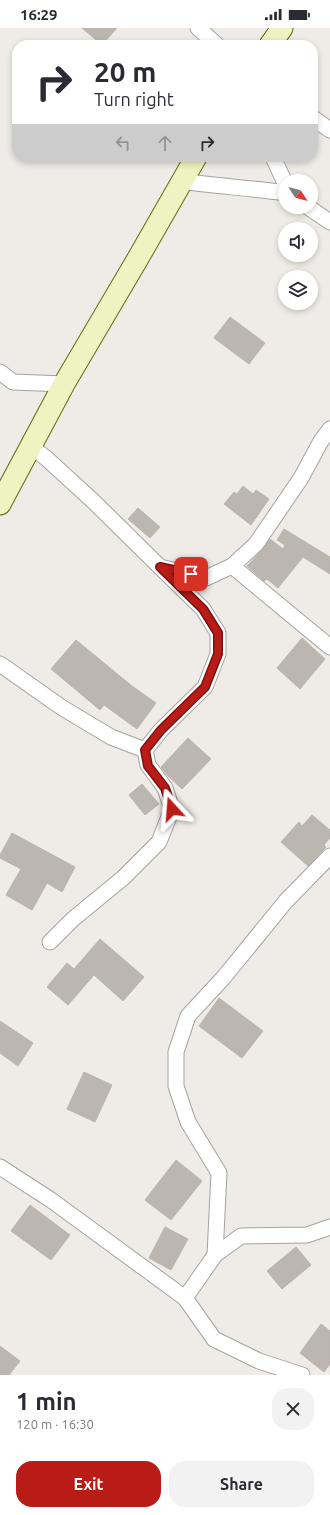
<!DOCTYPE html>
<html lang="en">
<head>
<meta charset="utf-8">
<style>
	body { margin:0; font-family:Ubuntu,sans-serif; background:#f2f2f3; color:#2b2b33; height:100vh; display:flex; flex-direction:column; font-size:15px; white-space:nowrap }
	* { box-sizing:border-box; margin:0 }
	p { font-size:13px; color:#7c7c81 }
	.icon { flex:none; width:22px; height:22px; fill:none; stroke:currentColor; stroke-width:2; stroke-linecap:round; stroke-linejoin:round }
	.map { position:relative; height:1347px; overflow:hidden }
	.side { display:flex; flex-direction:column; background:#fff; flex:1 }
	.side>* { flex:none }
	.banner { position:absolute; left:12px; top:12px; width:306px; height:122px; border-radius:16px; box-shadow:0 2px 6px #0003; background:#fff; color:#2b2b33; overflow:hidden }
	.needle { width:26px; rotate:126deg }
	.fabs { position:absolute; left:278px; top:146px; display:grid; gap:8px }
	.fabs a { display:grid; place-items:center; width:40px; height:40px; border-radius:50%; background:#fff; box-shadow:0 2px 6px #0003; font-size:20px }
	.pin { position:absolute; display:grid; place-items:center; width:34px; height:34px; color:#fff; margin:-17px; border-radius:8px; box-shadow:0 2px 6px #0006 }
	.me { position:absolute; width:44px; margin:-22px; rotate:341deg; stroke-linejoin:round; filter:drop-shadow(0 0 3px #0008) }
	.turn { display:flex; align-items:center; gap:14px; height:84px; padding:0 16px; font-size:18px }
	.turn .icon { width:52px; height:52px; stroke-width:2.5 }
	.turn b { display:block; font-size:28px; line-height:34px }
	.lanes { display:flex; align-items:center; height:38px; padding:0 16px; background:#0003; justify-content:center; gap:20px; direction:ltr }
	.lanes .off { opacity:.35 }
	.round { display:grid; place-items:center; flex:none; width:42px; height:42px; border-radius:16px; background:#f2f2f3 }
	.overview { display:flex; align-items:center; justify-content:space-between; height:68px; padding:0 16px }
	h1 { font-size:24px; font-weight:600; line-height:30px }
	.button { display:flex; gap:8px; margin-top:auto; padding:8px 16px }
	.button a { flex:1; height:46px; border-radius:16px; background:#b91b16; color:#fff; font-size:16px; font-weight:600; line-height:46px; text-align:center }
	.button a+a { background:#f2f2f3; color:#2b2b33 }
	.status { display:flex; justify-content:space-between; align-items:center; height:28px; padding:0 20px; background:#fff; direction:ltr }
	.status svg { height:11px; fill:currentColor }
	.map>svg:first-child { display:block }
</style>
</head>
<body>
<div class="status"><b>16:29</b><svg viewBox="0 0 49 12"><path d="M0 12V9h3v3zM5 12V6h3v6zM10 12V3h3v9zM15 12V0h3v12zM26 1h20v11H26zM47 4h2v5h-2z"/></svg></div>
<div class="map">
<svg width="330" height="1347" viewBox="0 0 330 1347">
	<rect width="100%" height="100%" fill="#efece7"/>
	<g fill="#bcb6b0" stroke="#bfb4ab">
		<path d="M 82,0 L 117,0 L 102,17 Z"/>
		<path d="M 230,289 L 265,315 L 249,336 L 214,310 Z"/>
		<path d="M 243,458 L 253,466 L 256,462 L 269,471 L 251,497 L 224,476 L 234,464 L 237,466 Z"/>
		<path d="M 138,480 L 160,499 L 150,510 L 128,491 Z"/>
		<path d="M 284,501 L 330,529 L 330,546 L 303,529 L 278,560 L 267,551 L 264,553 L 247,538 L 263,521 L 270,511 L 283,521 L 285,517 L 277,512 Z"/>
		<path d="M 302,610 L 325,631 L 300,661 L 277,640 Z"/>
		<path d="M 76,612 L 132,658 L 156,675 L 137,701 L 104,677 L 100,682 L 51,641 Z"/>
		<path d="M 188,710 L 211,731 L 182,761 L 167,747 L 161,739 Z"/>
		<path d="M 142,756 L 159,776 L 145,787 L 129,767 Z"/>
		<path d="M 312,787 L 330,802 L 330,810 L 324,817 L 326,819 L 308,838 L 281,814 L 299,794 L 302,798 Z"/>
		<path d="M 12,805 L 75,839 L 62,864 L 47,855 L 32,882 L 6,867 L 21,841 L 0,830 L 0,827 Z"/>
		<path d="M 100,911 L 144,949 L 123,973 L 94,947 L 68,977 L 47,959 L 67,935 L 74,941 Z"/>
		<path d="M 219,970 L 263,1003 L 242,1030 L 199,998 Z"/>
		<path d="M 0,993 L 33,1015 L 18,1038 L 0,1025 Z"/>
		<path d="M 84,1044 L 112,1057 L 95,1094 L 67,1081 Z"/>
		<path d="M 176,1132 L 202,1153 L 171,1192 L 145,1172 Z"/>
		<path d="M 30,1177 L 70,1207 L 51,1232 L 11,1203 Z"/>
		<path d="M 165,1199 L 188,1211 L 171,1242 L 149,1230 Z"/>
		<path d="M 296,1219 L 311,1237 L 282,1261 L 267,1243 Z"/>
		<path d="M 321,1296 L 330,1303 L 330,1336 L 324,1344 L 300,1325 Z"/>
		<path d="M 0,1318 L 20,1333 L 9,1347 L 0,1347 Z"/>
	</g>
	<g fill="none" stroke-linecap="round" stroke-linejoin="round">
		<defs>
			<g id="street">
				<path d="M 198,0 L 217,17"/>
				<path d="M 313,90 L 330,102"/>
				<path d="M 273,129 L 285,155"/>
				<path d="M 181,153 C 216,158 251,160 285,165"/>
				<path d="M 308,179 L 330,194"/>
				<path d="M 0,344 L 13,354 L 64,356"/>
				<path d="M 30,418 L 46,430 L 93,473 L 160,539 L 206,550 L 232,538 L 330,619"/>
				<path d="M 232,538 L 256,516 L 301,450 L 321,413 L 330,401"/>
				<path d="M 0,636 L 61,679 L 111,709 L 145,722"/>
				<path d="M 50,914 L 73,891 L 123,850 L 159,814 L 172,781 L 165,760 L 148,737 L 145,722 L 161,702 L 205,659 L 218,626 L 218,605 L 203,581 L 160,539"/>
				<path d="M 0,1139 L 51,1172 L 185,1270"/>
				<path d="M 215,1227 L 219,1145 L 188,1094 L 176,1058 L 176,1024 L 188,988 L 224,949 L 286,873 L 330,828"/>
				<path d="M 302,1347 L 259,1333 L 214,1311 L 185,1270 L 215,1227 L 241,1208 L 307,1207 L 330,1199"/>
			</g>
			<g id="secondary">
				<path d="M 270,17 L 282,0"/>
				<path d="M 0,476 L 64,356 L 137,232 L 196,129"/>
			</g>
		</defs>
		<use href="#street" stroke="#a3a3a3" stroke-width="17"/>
		<use href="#secondary" stroke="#5f6c11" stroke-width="23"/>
		<use href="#street" stroke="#fff" stroke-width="15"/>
		<use href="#secondary" stroke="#eff3c1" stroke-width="21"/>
	</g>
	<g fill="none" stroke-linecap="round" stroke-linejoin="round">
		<defs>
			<path id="route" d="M 172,781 L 165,760 L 148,738 L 145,722 L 161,702 L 205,659 L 218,626 L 218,605 L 203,581 L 160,539 L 191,546"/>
		</defs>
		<use href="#route" stroke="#78120e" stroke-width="10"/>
		<use href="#route" stroke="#b91b16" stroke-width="7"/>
	</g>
</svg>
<div class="fabs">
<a><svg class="needle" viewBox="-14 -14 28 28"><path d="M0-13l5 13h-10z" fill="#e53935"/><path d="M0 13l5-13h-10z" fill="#7c7c81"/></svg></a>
<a><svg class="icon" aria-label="sound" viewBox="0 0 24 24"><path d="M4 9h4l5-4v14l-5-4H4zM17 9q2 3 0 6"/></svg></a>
<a><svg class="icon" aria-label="layers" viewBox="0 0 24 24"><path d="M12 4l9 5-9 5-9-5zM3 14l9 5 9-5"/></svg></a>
</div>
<div class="pin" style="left:191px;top:546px;background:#d93025"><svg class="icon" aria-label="arrive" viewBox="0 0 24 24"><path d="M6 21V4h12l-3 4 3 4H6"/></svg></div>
<svg class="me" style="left:172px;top:781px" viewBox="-20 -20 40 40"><path d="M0-17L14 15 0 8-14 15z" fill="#b91b16" stroke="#fff" stroke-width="4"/></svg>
<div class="banner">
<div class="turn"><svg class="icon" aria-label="right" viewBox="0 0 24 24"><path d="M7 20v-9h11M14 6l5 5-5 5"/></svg><div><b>20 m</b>Turn right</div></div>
<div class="lanes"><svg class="icon off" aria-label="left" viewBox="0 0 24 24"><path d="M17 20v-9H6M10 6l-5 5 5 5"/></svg><svg class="icon off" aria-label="ahead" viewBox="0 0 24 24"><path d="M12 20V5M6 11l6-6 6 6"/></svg><svg class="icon" aria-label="right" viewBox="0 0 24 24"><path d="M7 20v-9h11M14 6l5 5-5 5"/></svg></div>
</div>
</div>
<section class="side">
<div class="overview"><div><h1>1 min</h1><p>120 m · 16:30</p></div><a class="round"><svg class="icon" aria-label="close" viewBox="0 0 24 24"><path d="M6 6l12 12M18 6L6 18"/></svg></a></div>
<div class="button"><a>Exit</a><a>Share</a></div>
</section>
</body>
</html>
